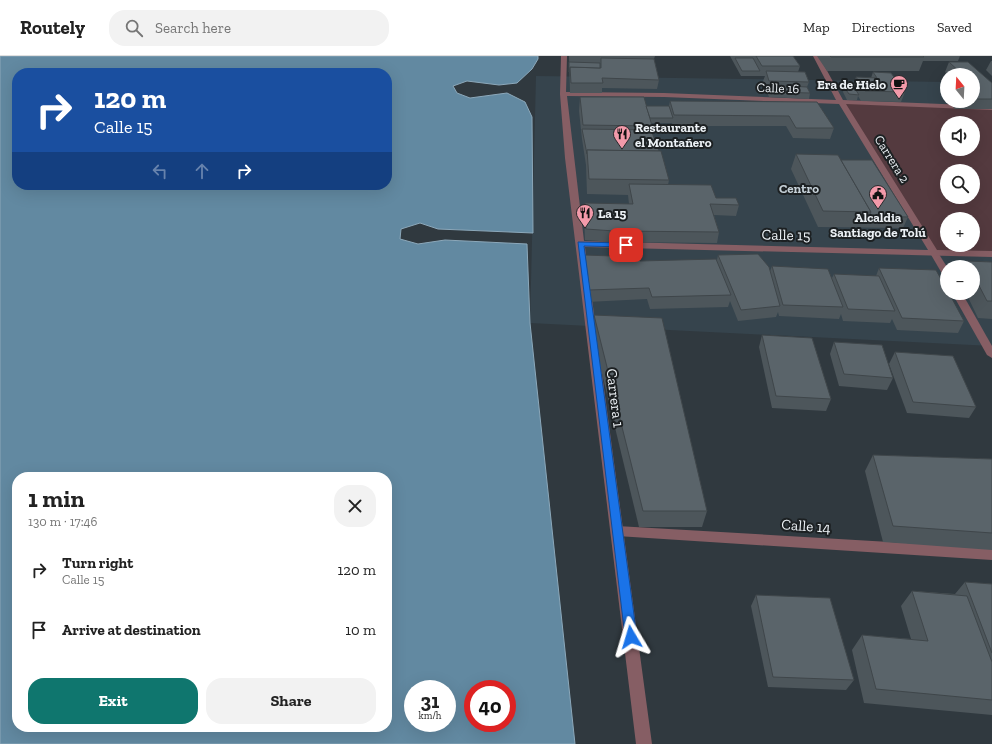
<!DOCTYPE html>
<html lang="en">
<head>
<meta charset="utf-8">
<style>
	body { margin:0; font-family:"Zilla Slab",serif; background:#f2f2f2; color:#222; height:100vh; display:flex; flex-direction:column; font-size:15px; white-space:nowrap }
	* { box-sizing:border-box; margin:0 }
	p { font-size:13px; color:#767676 }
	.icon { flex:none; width:22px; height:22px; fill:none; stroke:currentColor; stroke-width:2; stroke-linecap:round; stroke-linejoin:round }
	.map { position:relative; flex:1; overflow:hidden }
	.details { position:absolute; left:12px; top:416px; width:380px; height:260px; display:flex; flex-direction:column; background:#fff; border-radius:16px; box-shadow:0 4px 16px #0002 }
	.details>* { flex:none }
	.hud { position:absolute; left:12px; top:12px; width:380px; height:122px; border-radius:16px; box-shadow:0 4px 16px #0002; background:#1a4fa0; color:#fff; overflow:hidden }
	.needle { width:26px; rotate:342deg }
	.buttons { position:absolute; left:940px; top:12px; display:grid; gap:8px }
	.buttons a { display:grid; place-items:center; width:40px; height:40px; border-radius:50%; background:#fff; box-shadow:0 4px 16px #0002; font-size:20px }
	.speed { position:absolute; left:404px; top:624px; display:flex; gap:8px; font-size:20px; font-weight:700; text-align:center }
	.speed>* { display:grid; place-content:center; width:52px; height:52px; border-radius:50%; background:#fff; box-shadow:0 4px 16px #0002; line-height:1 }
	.speed small { font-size:10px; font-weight:400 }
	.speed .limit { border:6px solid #d22; background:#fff; color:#111 }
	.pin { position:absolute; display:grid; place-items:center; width:34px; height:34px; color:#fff; margin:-17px; border-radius:8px; box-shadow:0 2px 6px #0006 }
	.me { position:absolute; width:44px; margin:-22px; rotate:353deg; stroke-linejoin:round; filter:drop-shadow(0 0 3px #0008) }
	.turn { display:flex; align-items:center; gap:14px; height:84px; padding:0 16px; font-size:18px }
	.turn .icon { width:52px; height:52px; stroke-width:2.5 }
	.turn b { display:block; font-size:28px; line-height:34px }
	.lanes { display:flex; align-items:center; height:38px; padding:0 16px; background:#0003; justify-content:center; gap:20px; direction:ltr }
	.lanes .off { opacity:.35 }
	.round { display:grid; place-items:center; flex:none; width:42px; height:42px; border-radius:16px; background:#f2f2f2 }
	.overview { display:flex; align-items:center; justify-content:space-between; height:68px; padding:0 16px }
	h1 { font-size:24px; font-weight:700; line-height:30px }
	.action { display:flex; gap:8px; margin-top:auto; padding:8px 16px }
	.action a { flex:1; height:46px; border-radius:16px; background:#0f766e; color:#fff; font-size:16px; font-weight:700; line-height:46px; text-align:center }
	.action a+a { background:#f2f2f2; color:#222 }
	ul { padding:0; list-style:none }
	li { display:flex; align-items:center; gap:12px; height:60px; padding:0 16px }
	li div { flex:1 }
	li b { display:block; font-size:15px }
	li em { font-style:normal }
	header { display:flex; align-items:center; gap:24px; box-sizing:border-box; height:56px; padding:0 20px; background:#fff; border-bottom:1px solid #e0e0e0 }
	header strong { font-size:19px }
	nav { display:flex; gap:22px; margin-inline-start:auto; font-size:14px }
	.search { width:280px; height:36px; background:#f2f2f2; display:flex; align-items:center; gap:10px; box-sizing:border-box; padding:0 14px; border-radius:16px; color:#767676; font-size:15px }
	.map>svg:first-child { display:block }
</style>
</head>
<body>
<header>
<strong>Routely</strong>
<div class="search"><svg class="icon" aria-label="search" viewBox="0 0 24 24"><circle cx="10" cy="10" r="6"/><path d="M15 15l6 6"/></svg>Search here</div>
<nav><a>Map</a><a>Directions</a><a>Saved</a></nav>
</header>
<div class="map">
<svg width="992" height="688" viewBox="0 0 992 688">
	<rect width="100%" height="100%" fill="#30393f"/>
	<path fill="#36444d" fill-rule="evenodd" d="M 536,20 L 947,26 L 947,45 L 973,45 L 973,26 L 992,26 L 992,290 L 530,267 ZM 947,67 L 973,67 L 973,93 L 947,93 ZM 947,115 L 973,115 L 973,141 L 947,141 ZM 947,163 L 973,163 L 973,189 L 947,189 ZM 947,211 L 973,211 L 973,237 L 947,237 Z"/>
	<path fill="#543a3f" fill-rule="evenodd" d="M 841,46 L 992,52 L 992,198 L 934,197 ZM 947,67 L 973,67 L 973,93 L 947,93 ZM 947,115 L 973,115 L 973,141 L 947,141 ZM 947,163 L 973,163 L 973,189 L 947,189 Z"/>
	<path fill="#6289a1" stroke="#8ca8ba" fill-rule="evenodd" d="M 0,0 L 538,0 L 538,3 L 532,13 L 517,27 L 499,29 L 467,25 L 453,30 L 457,37 L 470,42 L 507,37 L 525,46 L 532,61 L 533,177 L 438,173 L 420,167 L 401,173 L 400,183 L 418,188 L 445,184 L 527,188 L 530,267 L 575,688 L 0,688 ZM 17,17 L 387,17 L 387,129 L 17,129 ZM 17,421 L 387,421 L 387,671 L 17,671 ZM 413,633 L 447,633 L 447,667 L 413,667 ZM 473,633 L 507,633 L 507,667 L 473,667 Z"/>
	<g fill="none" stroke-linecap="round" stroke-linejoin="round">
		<g fill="#865e64" fill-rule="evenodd">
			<path d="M 934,194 L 937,195 L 947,211 L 947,222 L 944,221 L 930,197 Z"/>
			<path d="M 952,237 L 962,237 L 992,290 L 992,302 L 987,299 Z"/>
			<path d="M 617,470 L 992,492 L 992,504 L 617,480 L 612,479 L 611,475 L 612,471 Z"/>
		</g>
		<path fill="#865e64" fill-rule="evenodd" d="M 561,0 L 567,0 L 566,36 L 664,37 L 836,44 L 813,0 L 819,0 L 843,44 L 992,50 L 992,54 L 846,48 L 937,194 L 992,195 L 992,201 L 585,191 L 652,688 L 636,688 L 565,102 L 560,38 ZM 567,40 L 664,41 L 839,48 L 928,194 L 584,185 Z"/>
	</g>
	<g fill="#4d565b">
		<path d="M 569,0 L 655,0 L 654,3 L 659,24 L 657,33 L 602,32 L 602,37 L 570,37 Z"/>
		<path d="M 730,0 L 793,0 L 800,10 L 798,16 L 809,26 L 807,31 L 810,37 L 809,43 L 769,41 L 763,25 L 765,20 L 741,20 Z"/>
		<path d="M 817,0 L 960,0 L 958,5 L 923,5 L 919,15 L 827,15 Z"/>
		<path d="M 991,5 L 992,5 L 992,20 L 986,14 Z"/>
		<path d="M 949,6 L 992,27 L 992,53 L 955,53 L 947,45 L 973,45 L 973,19 L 948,19 L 945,16 Z"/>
		<path d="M 873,16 L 905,36 L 901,46 L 861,45 L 858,40 L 857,44 L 847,44 L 843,36 L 844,31 L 853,31 L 856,21 L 871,22 Z"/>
		<path d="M 947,32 L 947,45 L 943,41 Z"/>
		<path d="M 580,41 L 646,50 L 669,50 L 670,45 L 817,46 L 834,72 L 830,83 L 793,82 L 786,70 L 673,70 L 672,67 L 651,67 L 652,70 L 651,74 L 669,124 L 668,129 L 739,149 L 736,160 L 714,159 L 719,176 L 717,187 L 613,186 L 585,184 L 584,158 L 585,147 L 629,148 L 628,139 L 587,138 L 586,109 L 582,83 L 579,55 Z"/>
		<path d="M 796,98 L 841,104 L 908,161 L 903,172 L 818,171 L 791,113 Z"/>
		<path d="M 585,199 L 640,205 L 717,204 L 718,199 L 770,215 L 772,210 L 832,222 L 834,218 L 876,220 L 879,212 L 964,265 L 958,277 L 897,274 L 892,263 L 890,267 L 843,265 L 841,258 L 839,263 L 779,260 L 778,256 L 776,261 L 738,265 L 730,245 L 728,251 L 650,253 L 647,243 L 587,246 L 584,210 Z"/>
		<path d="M 966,205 L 992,206 L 992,263 L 978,262 L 966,237 L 973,237 L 973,211 L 963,211 Z"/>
		<path d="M 594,259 L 707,455 L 702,471 L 639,471 L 592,276 Z"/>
		<path d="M 762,279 L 831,343 L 826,355 L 772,352 L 759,291 Z"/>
		<path d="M 834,286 L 893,322 L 887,334 L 839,330 L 830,298 Z"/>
		<path d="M 895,296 L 976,351 L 969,362 L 907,357 L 889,308 Z"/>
		<path d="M 873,399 L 992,403 L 992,494 L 883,486 L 865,415 Z"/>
		<path d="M 965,526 L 992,528 L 992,659 L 864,647 L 852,594 L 862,579 L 911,583 L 901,550 L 912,535 L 955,538 Z"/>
		<path d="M 756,539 L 854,624 L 846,634 L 768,631 L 751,550 Z"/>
	</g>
	<g fill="#5a646a" stroke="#3f464a">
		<path d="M 756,0 L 793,0 L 800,10 L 762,10 Z"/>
		<path d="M 830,0 L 923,0 L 924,1 L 831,1 Z"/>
		<path d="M 601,2 L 654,3 L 659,24 L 602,22 L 603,27 L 571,27 L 570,11 L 601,12 Z"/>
		<path d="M 735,2 L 753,2 L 760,15 L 742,15 Z"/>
		<path d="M 569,6 L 600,7 L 600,12 L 570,11 L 569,16 Z"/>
		<path d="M 949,6 L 968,6 L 992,27 L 992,43 L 973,43 L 973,19 L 963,19 Z"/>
		<path d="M 766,15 L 805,16 L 809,26 L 769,25 Z"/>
		<path d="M 873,16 L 891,17 L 905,36 L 865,35 L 856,21 L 877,22 Z"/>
		<path d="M 768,29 L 807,31 L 810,37 L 770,36 Z"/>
		<path d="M 844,31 L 854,31 L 859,39 L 849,38 Z"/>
		<path d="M 580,41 L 644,41 L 652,70 L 583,69 Z"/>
		<path d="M 670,45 L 817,46 L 834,72 L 796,72 L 789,60 L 674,59 Z"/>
		<path d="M 646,50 L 669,50 L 673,62 L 650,62 Z"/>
		<path d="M 582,73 L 651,74 L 659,95 L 587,94 L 587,98 Z"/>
		<path d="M 587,94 L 661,95 L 669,124 L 589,123 Z"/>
		<path d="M 796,98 L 838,99 L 871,156 L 823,155 Z"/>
		<path d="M 841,104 L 872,104 L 908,161 L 869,160 L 871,156 Z"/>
		<path d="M 629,128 L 711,129 L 716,142 L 736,142 L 739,149 L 710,148 L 719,176 L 614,175 L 586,173 L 585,147 L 633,148 Z"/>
		<path d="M 758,198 L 769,211 L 780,250 L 741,254 L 718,199 Z"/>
		<path d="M 585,199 L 639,201 L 640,205 L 716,203 L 731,239 L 652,241 L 649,232 L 589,234 Z"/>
		<path d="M 966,205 L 992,206 L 992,245 L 987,245 L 973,218 L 973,211 L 969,211 Z"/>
		<path d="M 772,210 L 828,213 L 843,251 L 783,249 Z"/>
		<path d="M 879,212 L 936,214 L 947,234 L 947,237 L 949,237 L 964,265 L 902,262 Z"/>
		<path d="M 834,218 L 879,220 L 895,255 L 848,253 Z"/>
		<path d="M 594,259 L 662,262 L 707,455 L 643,455 Z"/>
		<path d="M 762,279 L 812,282 L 831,343 L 776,340 Z"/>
		<path d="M 834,286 L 882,289 L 893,322 L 844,318 Z"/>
		<path d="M 895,296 L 953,300 L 976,351 L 913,346 Z"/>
		<path d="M 873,399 L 992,403 L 992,477 L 893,470 Z"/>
		<path d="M 965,526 L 992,528 L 992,597 Z"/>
		<path d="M 912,535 L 967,540 L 992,606 L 992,644 L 876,633 L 862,579 L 928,585 Z"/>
		<path d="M 756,539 L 830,542 L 854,624 L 773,621 Z"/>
	</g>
	<path fill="#1a73e8" stroke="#114b97" d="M 578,186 L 626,187 L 630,189 L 626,191 L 584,190 L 637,581 L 635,585 L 631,587 L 626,585 L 625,581 Z"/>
	<defs>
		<symbol id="cafe-pin" viewBox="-11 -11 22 30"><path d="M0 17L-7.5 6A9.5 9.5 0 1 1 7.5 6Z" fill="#f39aaa" stroke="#1c2022"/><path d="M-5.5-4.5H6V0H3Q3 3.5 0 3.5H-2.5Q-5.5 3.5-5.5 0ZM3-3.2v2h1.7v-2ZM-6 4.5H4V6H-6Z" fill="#111"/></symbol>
		<symbol id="restaurant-pin" viewBox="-11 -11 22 30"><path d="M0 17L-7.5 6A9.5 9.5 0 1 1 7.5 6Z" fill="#f39aaa" stroke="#1c2022"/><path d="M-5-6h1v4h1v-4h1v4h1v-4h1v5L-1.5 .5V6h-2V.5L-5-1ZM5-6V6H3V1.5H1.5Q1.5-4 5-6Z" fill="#111"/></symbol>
		<symbol id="civic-pin" viewBox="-11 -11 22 30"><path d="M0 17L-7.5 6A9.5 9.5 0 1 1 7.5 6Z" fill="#f39aaa" stroke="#1c2022"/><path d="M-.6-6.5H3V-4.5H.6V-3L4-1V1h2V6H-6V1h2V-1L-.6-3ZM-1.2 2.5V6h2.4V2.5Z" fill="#111"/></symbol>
	</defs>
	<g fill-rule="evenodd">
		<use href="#cafe-pin" x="889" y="18" width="20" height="27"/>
		<use href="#restaurant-pin" x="612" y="68" width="20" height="27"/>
		<use href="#civic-pin" x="868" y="128" width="20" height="27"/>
		<use href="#restaurant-pin" x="575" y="147" width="20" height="27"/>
	</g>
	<g text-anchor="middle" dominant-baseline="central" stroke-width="4" stroke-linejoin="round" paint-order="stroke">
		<g font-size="13" font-weight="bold" fill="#edf2f6" stroke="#1c2022" text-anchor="start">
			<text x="886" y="28" text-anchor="end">Era de Hielo</text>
			<text x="635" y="71">Restaurante<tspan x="635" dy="15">el Montañero</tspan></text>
			<text x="598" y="157">La 15</text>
			<text x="878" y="161" text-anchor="middle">Alcaldia<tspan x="878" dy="15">Santiago de Tolú</tspan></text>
		</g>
		<g font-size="13" fill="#edf2f6" stroke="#1c2022">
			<text transform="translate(778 32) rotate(2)">Calle 16</text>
			<text transform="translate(892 103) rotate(58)">Carrera 2</text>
		</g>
		<g font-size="13" font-weight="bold" fill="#c6d1d8" stroke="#1c2022">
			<text x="799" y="132">Centro</text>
		</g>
		<g font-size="15" fill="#edf2f6" stroke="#1c2022">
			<text transform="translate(786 179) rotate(1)">Calle 15</text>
			<text transform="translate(615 342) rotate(83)">Carrera 1</text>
			<text transform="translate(806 470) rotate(4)">Calle 14</text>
		</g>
	</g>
</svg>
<div class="buttons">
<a><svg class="needle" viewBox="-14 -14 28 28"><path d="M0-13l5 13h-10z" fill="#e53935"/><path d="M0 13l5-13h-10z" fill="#767676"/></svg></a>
<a><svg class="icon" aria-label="sound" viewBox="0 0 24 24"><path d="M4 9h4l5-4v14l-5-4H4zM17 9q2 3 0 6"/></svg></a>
<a><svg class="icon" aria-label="search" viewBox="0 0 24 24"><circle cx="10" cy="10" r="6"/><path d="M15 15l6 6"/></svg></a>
<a>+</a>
<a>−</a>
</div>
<div class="speed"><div>31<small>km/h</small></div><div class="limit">40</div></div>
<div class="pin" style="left:626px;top:189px;background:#d93025"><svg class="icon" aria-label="arrive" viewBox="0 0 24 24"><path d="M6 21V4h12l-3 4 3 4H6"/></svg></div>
<svg class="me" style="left:631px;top:581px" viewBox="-20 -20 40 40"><path d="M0-17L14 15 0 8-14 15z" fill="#1a73e8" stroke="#fff" stroke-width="4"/></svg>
<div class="hud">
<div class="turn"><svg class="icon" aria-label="right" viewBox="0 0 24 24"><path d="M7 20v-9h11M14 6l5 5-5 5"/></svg><div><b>120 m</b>Calle 15</div></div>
<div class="lanes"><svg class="icon off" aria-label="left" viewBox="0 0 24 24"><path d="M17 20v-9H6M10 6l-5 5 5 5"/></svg><svg class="icon off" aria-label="ahead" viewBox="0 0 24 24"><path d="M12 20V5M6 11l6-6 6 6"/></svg><svg class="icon" aria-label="right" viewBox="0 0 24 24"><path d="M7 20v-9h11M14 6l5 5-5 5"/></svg></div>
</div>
<section class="details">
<div class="overview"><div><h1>1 min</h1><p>130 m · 17:46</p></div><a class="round"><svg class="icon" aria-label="close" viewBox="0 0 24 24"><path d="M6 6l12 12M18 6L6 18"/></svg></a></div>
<ul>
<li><svg class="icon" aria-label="right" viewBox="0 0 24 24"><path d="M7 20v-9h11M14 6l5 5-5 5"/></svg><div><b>Turn right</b><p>Calle 15</p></div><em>120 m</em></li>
<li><svg class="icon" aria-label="arrive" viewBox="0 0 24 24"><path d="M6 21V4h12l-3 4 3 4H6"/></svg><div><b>Arrive at destination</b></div><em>10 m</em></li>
</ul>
<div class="action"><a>Exit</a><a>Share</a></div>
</section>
</div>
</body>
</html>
